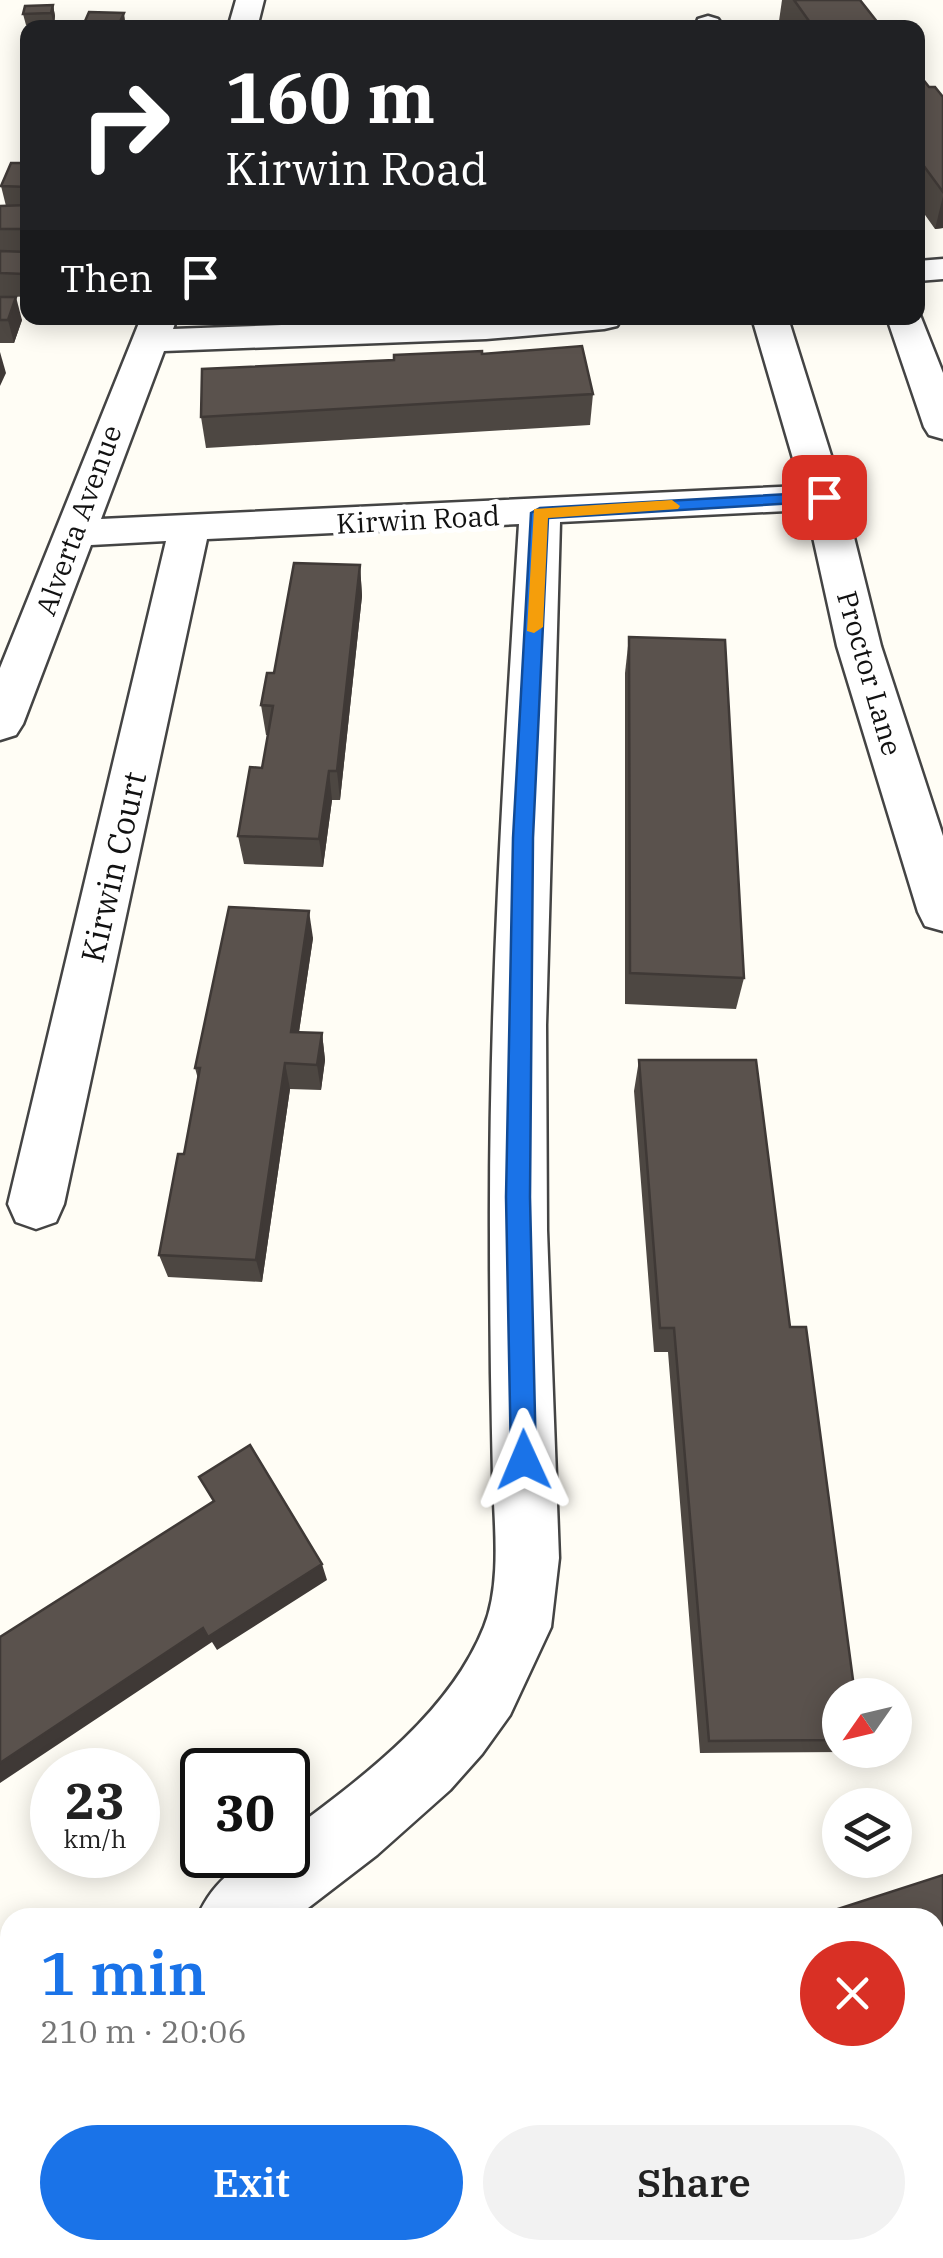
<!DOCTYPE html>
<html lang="en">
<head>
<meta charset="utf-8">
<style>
	body { margin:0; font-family:"IBM Plex Serif",serif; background:#f2f2f2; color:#222; height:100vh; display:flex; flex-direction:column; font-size:38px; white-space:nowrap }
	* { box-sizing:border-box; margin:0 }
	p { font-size:32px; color:#767676 }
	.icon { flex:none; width:55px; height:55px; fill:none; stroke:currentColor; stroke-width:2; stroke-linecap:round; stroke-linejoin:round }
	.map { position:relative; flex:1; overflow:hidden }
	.drawer { position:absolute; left:0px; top:1908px; width:945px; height:352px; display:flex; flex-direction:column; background:#fff; border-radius:30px 30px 0 0; box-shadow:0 5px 25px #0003 }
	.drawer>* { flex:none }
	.hud { position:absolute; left:20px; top:20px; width:905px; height:305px; border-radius:20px; box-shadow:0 5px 25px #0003; background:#202124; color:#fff; overflow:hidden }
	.needle { width:65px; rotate:236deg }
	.tools { position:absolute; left:822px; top:1678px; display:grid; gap:20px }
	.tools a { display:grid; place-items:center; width:90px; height:90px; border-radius:50%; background:#fff; box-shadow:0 5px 25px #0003; font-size:50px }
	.speed { position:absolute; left:30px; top:1748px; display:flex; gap:20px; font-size:50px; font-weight:700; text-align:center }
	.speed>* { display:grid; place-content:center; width:130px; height:130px; border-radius:50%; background:#fff; box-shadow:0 5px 25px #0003; line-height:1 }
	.speed small { font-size:25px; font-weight:400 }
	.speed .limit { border:5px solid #111; border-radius:15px; background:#fff; color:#111 }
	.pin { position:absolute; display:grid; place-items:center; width:85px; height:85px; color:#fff; margin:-42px; border-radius:20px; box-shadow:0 5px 15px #0006 }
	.me { position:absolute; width:110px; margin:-55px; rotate:359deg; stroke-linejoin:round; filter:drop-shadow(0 0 8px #0008) }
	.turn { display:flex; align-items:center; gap:35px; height:210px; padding:0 40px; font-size:45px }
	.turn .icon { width:130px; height:130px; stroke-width:2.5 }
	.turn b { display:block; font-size:70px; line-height:85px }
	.then { display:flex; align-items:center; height:95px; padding:0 40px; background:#0003; gap:20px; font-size:38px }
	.round { display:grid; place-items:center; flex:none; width:105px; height:105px; border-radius:52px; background:#f2f2f2 }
	.overview { display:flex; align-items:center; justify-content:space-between; height:170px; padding:0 40px }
	h1 { font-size:60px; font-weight:600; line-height:75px; color:#1a73e8 }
	.primary-button { display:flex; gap:20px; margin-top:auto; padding:20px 40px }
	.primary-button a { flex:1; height:115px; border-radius:60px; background:#1a73e8; color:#fff; font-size:40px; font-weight:600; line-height:115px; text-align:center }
	.primary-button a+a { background:#f2f2f2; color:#222 }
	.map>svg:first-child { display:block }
</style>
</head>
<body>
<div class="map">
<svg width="943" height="2258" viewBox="0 0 943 2258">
	<rect width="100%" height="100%" fill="#fffdf5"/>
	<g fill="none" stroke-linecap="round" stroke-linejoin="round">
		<defs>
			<g id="minor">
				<path d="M 236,0 L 264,0 L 257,28 L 228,28 Z"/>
				<path d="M 708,16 L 718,19 L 724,28 L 695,28 L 698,19 Z"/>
				<path d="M 943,259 L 943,279 L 918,281 L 918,261 Z"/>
				<path d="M 918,310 L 943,373 L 943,439 L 929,435 L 924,427 L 887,318 L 918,318 Z"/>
				<path d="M 141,318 L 177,318 L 173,329 L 476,318 L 622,318 L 617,326 L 604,329 L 486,339 L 164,351 L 101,519 L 801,486 L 752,318 L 788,318 L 844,497 L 881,646 L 943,836 L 943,931 L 925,926 L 918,912 L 837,646 L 807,510 L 560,522 L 546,1025 L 547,1230 L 559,1558 L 551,1627 L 510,1715 L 482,1754 L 450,1790 L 377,1855 L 295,1918 L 197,1918 C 214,1878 245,1855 288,1855 L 288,1833 C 360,1779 449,1715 484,1627 C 502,1582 494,1524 493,1477 C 491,1396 490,1316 490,1235 C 489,998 504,761 519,524 L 207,539 L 64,1204 L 56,1222 L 36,1229 L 16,1222 L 8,1204 L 166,541 L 91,545 L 23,724 L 16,735 L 0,740 L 0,668 Z"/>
				<path d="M 10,2064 L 10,2148 L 0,2152 L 0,2068 Z"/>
			</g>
		</defs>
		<use href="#minor" stroke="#444" stroke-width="5"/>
		<use href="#minor" fill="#fff" fill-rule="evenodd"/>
	</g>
	<g fill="#4d4742">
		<path d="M 782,0 L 860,0 L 882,28 L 784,28 L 779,21 Z"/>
		<path d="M 53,5 L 55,16 L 54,25 L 26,25 L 23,14 Z"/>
		<path d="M 918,73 L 929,87 L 943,97 L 943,228 L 935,229 L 918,205 Z"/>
		<path d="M 28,139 L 28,297 L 0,296 L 0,206 L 6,206 L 1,186 L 27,163 L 23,147 Z"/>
		<path d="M 0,297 L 22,320 L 14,343 L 0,343 Z"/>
		<path d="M 394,360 L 593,394 L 590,425 L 206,448 L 201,417 Z"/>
		<path d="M 360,565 L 362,596 L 340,800 L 332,800 L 323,867 L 244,864 L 238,836 L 262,768 L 268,735 L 266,735 L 261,705 L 274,673 Z"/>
		<path d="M 629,637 L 744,978 L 736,1009 L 625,1004 L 625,673 Z"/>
		<path d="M 313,938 L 299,1032 L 322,1033 L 325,1060 L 321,1090 L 290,1089 L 262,1282 L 168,1277 L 159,1255 L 184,1154 L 198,1079 L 195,1068 Z"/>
		<path d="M 639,1060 L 790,1327 L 840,1695 L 840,1750 L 849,1750 L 846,1752 L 700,1753 L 668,1352 L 654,1352 L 634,1091 Z"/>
		<path d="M 904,2250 L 935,2250 L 943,2258 L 906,2258 Z"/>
	</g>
	<g fill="#3f3936">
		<path d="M 53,5 L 55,16 L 54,25 L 51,13 Z"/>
		<path d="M 124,13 L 126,28 L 118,26 Z"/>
		<path d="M 943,196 L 943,228 L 935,229 Z"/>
		<path d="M 16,297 L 22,320 L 14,343 L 8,320 Z"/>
		<path d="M 0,352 L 6,373 L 0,386 Z"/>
		<path d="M 360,565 L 362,596 L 340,800 L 337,771 Z"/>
		<path d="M 329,771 L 332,800 L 323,867 L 319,839 Z"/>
		<path d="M 309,911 L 313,938 L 295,1058 L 291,1032 Z"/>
		<path d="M 322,1033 L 325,1060 L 321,1090 L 317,1065 Z"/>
		<path d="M 285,1063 L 290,1089 L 262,1282 L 256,1260 Z"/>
		<path d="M 322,1564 L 327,1580 L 217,1650 L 212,1642 L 0,1783 L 0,1763 L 203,1628 Z"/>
	</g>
	<g fill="#5a524d" stroke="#3f3936" stroke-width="2.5">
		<path d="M 794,0 L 860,0 L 882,28 L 814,28 Z"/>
		<path d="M 53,5 L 51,13 L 23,14 L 25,6 Z"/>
		<path d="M 89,12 L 124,13 L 118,26 L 142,27 L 82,28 Z"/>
		<path d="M 918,73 L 929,87 L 935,87 L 943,97 L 943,192 L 918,158 Z"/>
		<path d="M 11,163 L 28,163 L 28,187 L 1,186 Z"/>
		<path d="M 28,205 L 28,229 L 0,229 L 0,206 Z"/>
		<path d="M 0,251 L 28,252 L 28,268 L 25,274 L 0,273 Z"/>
		<path d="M 0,297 L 16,297 L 8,320 L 0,320 Z"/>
		<path d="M 582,346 L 593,394 L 201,417 L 202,369 L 394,360 L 394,355 L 482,351 L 482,354 Z"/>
		<path d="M 294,563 L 360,565 L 337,771 L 329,771 L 319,839 L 238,836 L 250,767 L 262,768 L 273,706 L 261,705 L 267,673 L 274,673 Z"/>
		<path d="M 629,637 L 725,640 L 744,978 L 630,973 Z"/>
		<path d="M 229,907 L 309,911 L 291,1032 L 322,1033 L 317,1065 L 285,1063 L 256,1260 L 159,1255 L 178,1154 L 184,1154 L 200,1068 L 195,1068 Z"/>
		<path d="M 639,1060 L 756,1060 L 790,1327 L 806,1327 L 855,1695 L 840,1695 L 840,1740 L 709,1741 L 674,1328 L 660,1328 Z"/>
		<path d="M 250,1445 L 322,1564 L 208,1637 L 203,1628 L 0,1763 L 0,1637 L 214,1501 L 199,1477 Z"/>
		<path d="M 943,1875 L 943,2258 L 924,2258 L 921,2250 L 935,2250 L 935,1918 L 810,1918 Z"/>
		<path d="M 338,2250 L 541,2250 L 544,2258 L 341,2258 Z"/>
	</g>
	<path fill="#1a73e8" stroke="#114b97" stroke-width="2.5" d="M 824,492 L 832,497 L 830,501 L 548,518 L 533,838 L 530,1197 L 536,1460 L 533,1469 L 524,1473 L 514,1469 L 511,1460 L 506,1197 L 513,838 L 531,513 L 540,508 Z"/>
	<path fill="#f59e0b" d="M 672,500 L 680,506 L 678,509 L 548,518 L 543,627 L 534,633 L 527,631 L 534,509 Z"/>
	<g text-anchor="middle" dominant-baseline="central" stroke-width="10" stroke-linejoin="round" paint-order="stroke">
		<g font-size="28" fill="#111" stroke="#fff">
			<text transform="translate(418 519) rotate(-3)">Kirwin Road</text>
			<text transform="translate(78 520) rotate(-70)">Alverta Avenue</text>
			<text transform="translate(870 673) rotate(74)">Proctor Lane</text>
		</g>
		<g font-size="32" fill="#111" stroke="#fff">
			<text transform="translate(113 867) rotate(-77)">Kirwin Court</text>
		</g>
	</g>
</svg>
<div class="tools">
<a><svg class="needle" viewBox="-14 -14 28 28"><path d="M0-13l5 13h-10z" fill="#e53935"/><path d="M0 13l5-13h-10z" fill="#767676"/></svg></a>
<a><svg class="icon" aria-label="layers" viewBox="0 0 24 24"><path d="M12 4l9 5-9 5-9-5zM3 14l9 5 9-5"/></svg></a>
</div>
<div class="speed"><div>23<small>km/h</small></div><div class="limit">30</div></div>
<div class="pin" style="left:824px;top:497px;background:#d93025"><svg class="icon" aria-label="arrive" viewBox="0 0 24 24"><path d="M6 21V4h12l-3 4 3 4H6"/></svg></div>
<svg class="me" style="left:524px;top:1460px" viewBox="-20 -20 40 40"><path d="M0-17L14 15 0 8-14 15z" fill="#1a73e8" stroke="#fff" stroke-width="4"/></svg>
<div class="hud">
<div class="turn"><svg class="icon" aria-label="right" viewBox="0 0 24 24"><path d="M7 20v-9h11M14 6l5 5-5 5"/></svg><div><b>160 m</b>Kirwin Road</div></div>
<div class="then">Then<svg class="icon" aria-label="arrive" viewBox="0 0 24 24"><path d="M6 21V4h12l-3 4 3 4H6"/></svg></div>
</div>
<section class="drawer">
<div class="overview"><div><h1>1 min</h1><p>210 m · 20:06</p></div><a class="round" style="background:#d93025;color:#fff"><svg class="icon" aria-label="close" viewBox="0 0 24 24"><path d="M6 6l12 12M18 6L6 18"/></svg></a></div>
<div class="primary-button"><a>Exit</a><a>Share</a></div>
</section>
</div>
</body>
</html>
